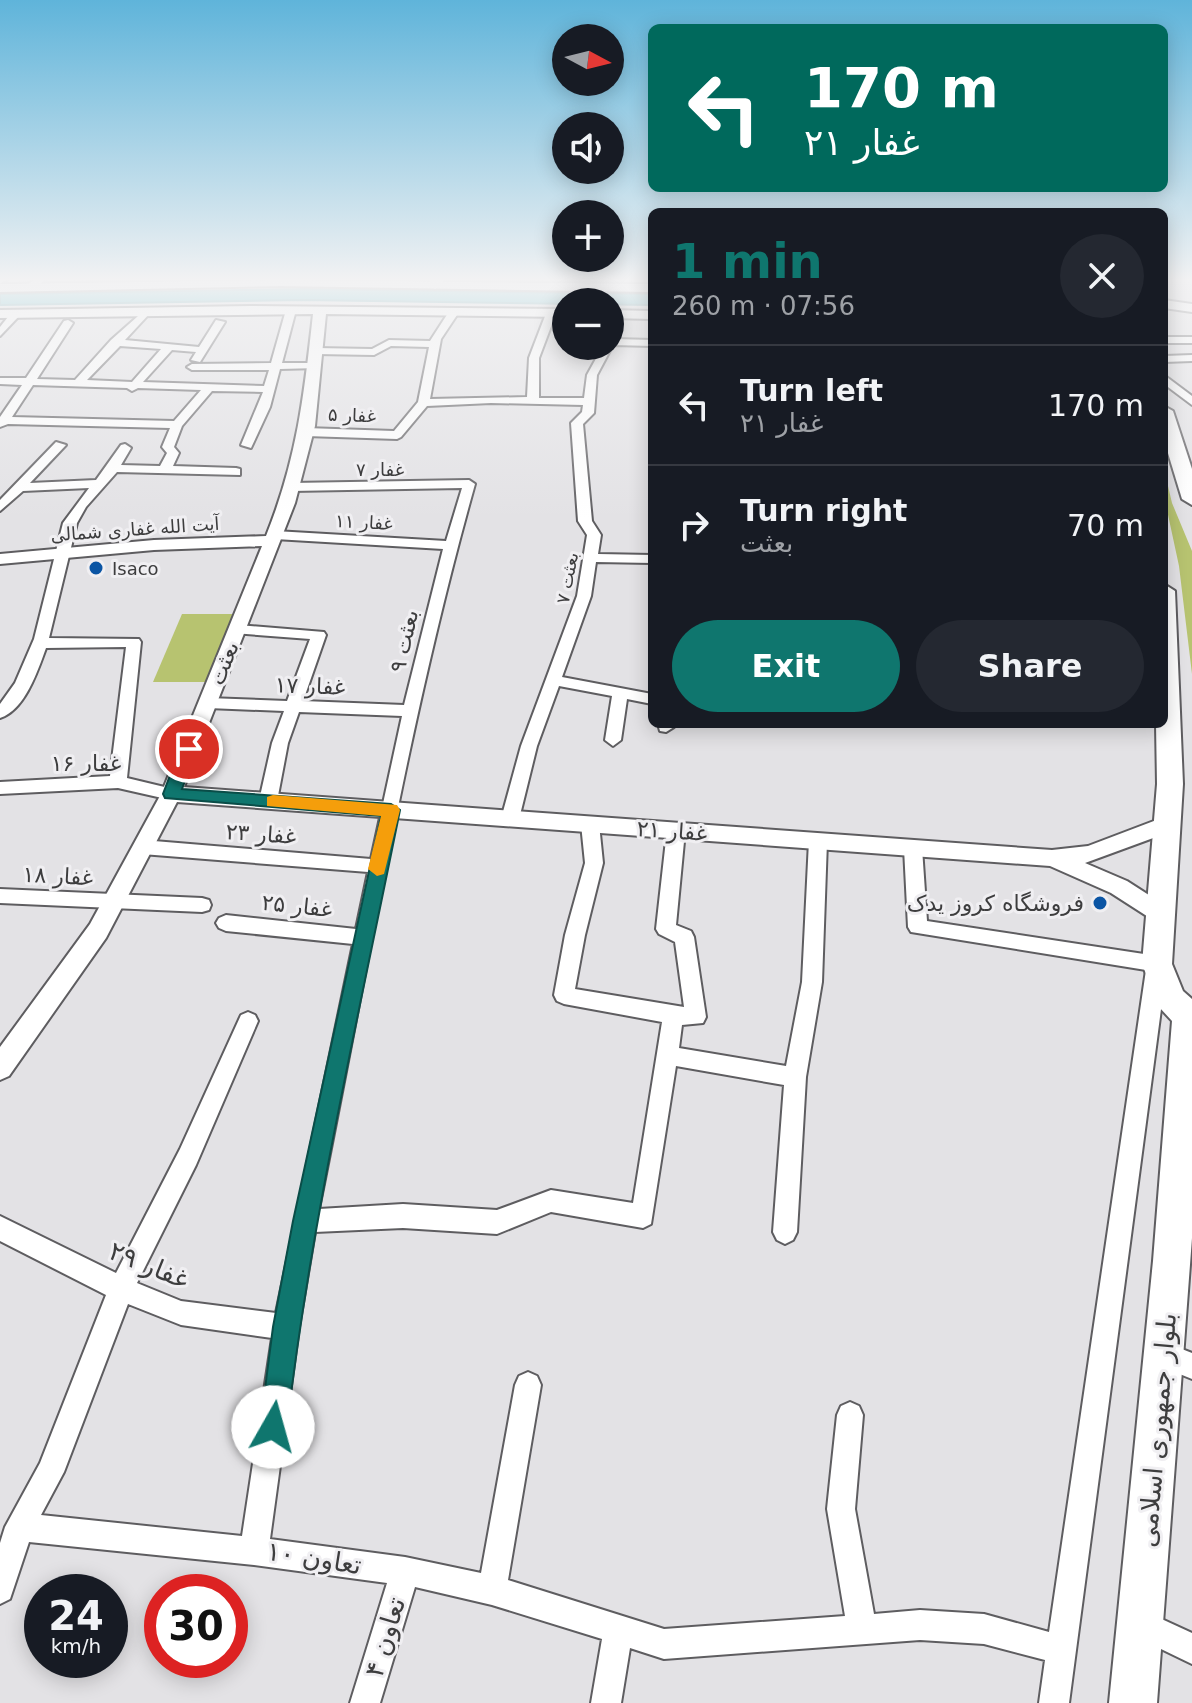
<!DOCTYPE html>
<html lang="en">
<head>
<meta charset="utf-8">
<style>
	body { margin:0; font-family:"DejaVu Sans","Noto Sans Arabic",sans-serif; background:#242831; color:#f1f3f6; height:100vh; display:flex; flex-direction:column; font-size:30px; white-space:nowrap }
	* { box-sizing:border-box; margin:0 }
	p { font-size:26px; color:#9ea1a6 }
	.icon { flex:none; width:44px; height:44px; fill:none; stroke:currentColor; stroke-width:2; stroke-linecap:round; stroke-linejoin:round }
	.map { position:relative; flex:1; overflow:hidden }
	.sheet { position:absolute; left:648px; top:208px; width:520px; height:520px; display:flex; flex-direction:column; background:#171b24; border-radius:12px; box-shadow:0 4px 20px #0003 }
	.sheet>* { flex:none }
	.hud { position:absolute; left:648px; top:24px; width:520px; height:168px; border-radius:12px; box-shadow:0 4px 20px #0003; background:#00695c; color:#fff; overflow:hidden }
	.needle { width:52px; rotate:97deg }
	.buttons { position:absolute; left:552px; top:24px; display:grid; gap:16px }
	.buttons a { display:grid; place-items:center; width:72px; height:72px; border-radius:50%; background:#171b24; box-shadow:0 4px 20px #0003; font-size:40px }
	.speed { position:absolute; left:24px; top:1574px; display:flex; gap:16px; font-size:40px; font-weight:700; text-align:center }
	.speed>* { display:grid; place-content:center; width:104px; height:104px; border-radius:50%; background:#171b24; box-shadow:0 4px 20px #0003; line-height:1 }
	.speed small { font-size:20px; font-weight:400 }
	.speed .limit { border:12px solid #d22; background:#fff; color:#111 }
	.pin { position:absolute; display:grid; place-items:center; width:68px; height:68px; color:#fff; margin:-34px; border:4px solid #fff; border-radius:50%; box-shadow:0 2px 8px #0007 }
	.me { position:absolute; width:88px; margin:-44px; rotate:7deg; stroke-linejoin:round; filter:drop-shadow(0 0 6px #0008) }
	.turn { display:flex; align-items:center; gap:28px; height:168px; padding:0 24px; font-size:36px }
	.turn .icon { width:104px; height:104px; stroke-width:2.5 }
	.turn b { display:block; font-size:56px; line-height:68px }
	.round { display:grid; place-items:center; flex:none; width:84px; height:84px; border-radius:42px; background:#242831 }
	.overview { display:flex; align-items:center; justify-content:space-between; height:136px; padding:0 24px }
	h1 { font-size:48px; font-weight:800; line-height:60px; color:#0f766e }
	.action { display:flex; gap:16px; margin-top:auto; padding:16px 24px }
	.action a { flex:1; height:92px; border-radius:48px; background:#0f766e; color:#fff; font-size:32px; font-weight:800; line-height:92px; text-align:center }
	.action a+a { background:#242831; color:#f1f3f6 }
	ul { padding:0; list-style:none }
	li { display:flex; align-items:center; gap:24px; height:120px; padding:0 24px; border-top:2px solid #363941 }
	li div { flex:1 }
	li b { display:block; font-size:30px }
	li em { font-style:normal }
	.map>svg:first-child { display:block }
</style>
</head>
<body>
<div class="map">
<svg width="1192" height="1703" viewBox="0 0 1192 1703">
	<rect width="100%" height="100%" fill="#e3e2e5"/>
	<g fill="#b7c370">
		<path d="M 1164,469 L 1172,503 L 1192,551 L 1192,674 L 1179,566 L 1164,496 Z"/>
		<path d="M 182,614 L 233,614 L 208,682 L 153,682 Z"/>
	</g>
	<path fill="#32b3c4" stroke="#35909c" stroke-width="2" d="M 303,289 L 652,294 L 652,305 L 304,300 L 0,305 L 0,294 Z"/>
	<g fill="none" stroke-linecap="round" stroke-linejoin="round">
		<defs>
			<g id="minor">
				<path d="M 0,279 L 7,279 L 0,284 Z"/>
				<path d="M 35,279 L 46,279 L 32,290 L 26,290 L 26,286 Z"/>
				<path d="M 291,307 L 296,310 L 282,363 L 314,363 L 319,366 L 318,368 L 280,369 L 270,407 L 251,448 L 241,445 L 263,392 L 212,391 L 182,426 L 174,447 L 179,453 L 173,466 L 236,468 L 240,469 L 240,475 L 117,472 L 86,507 L 77,523 L 49,638 L 139,639 L 141,642 L 127,778 L 177,790 L 180,794 L 177,798 L 171,800 L 118,788 L 0,794 L 0,782 L 110,776 L 126,647 L 46,648 C 38,670 25,710 0,718 L 0,704 L 15,683 L 34,639 L 63,523 L 89,488 L 23,491 L 0,511 L 0,500 L 56,442 L 66,445 L 30,483 L 96,480 L 121,445 L 125,444 L 131,448 L 121,465 L 160,466 L 167,453 L 162,447 L 170,428 L 8,424 L 0,427 L 0,417 L 22,385 L 0,384 L 0,378 L 26,378 L 64,321 L 68,320 L 73,323 L 37,379 L 75,380 L 111,340 L 146,309 L 151,312 L 125,340 L 199,347 L 216,320 L 225,322 L 200,362 L 191,360 L 196,352 L 172,350 L 143,382 L 264,386 L 269,370 L 192,370 L 187,367 L 192,364 L 271,363 L 286,310 ZM 120,346 L 161,349 L 132,382 L 87,380 ZM 33,385 L 127,388 L 132,391 L 138,388 L 201,390 L 174,421 L 12,417 Z"/>
				<path d="M 454,309 L 459,312 L 441,339 L 430,399 L 527,397 L 529,358 L 547,311 L 556,313 L 539,358 L 539,398 L 584,398 L 587,375 L 603,346 L 610,346 L 610,325 L 615,312 L 624,314 L 615,339 L 652,340 L 652,346 L 613,345 L 597,375 L 594,413 L 583,424 L 592,521 L 601,535 L 598,554 L 652,555 L 652,563 L 596,562 L 591,596 L 562,677 L 652,694 L 652,704 L 627,699 L 621,740 L 613,746 L 605,740 L 612,696 L 559,686 L 537,746 L 519,819 L 510,825 L 501,819 L 521,746 L 577,596 L 587,535 L 578,521 L 571,423 L 582,412 L 583,405 L 491,403 L 427,406 L 401,437 L 397,439 L 306,436 L 300,432 L 306,428 L 394,431 L 418,402 L 429,347 L 391,346 L 374,355 L 316,354 L 311,351 L 316,348 L 372,349 L 389,340 L 430,341 L 450,310 Z"/>
				<path d="M 12,312 L 21,314 L 0,336 L 0,327 Z"/>
				<rect x="1164" y="337" width="28" height="6"/>
				<path d="M 1192,355 L 1192,361 L 1164,362 L 1164,356 Z"/>
				<path d="M 1164,375 L 1192,396 L 1192,405 L 1164,384 Z"/>
				<path d="M 469,480 L 475,484 C 408,721 368,967 319,1209 L 403,1204 L 497,1210 L 551,1190 L 633,1203 L 662,1022 L 564,1004 L 557,1001 L 554,995 L 565,935 L 585,863 L 581,824 L 590,818 L 599,824 L 603,863 L 585,935 L 575,989 L 684,1007 L 675,942 L 659,934 L 656,929 L 667,831 L 676,824 L 682,826 L 685,831 L 676,925 L 691,931 L 694,937 L 706,1017 L 703,1023 L 682,1025 L 679,1048 L 786,1066 L 802,982 L 809,841 L 818,834 L 827,841 L 822,982 L 806,1077 L 797,1232 L 793,1240 L 785,1244 L 777,1240 L 773,1232 L 784,1085 L 676,1066 L 651,1224 L 643,1228 L 551,1212 L 497,1234 L 403,1228 L 315,1232 L 299,1327 L 270,1539 L 405,1557 L 481,1573 L 515,1385 L 519,1376 L 528,1372 L 537,1376 L 541,1385 L 508,1580 L 664,1629 L 845,1616 L 827,1509 L 837,1415 L 841,1406 L 850,1402 L 859,1406 L 863,1415 L 855,1509 L 874,1614 L 920,1610 L 984,1614 L 1049,1632 L 1146,970 L 911,932 L 908,927 L 904,848 L 913,841 L 922,848 L 927,921 L 1157,956 L 1164,958 L 1167,964 L 1069,1703 L 1039,1703 L 1045,1660 L 984,1644 L 920,1640 L 664,1659 L 630,1648 L 621,1703 L 591,1703 L 602,1639 L 492,1605 L 415,1587 L 380,1703 L 350,1703 L 387,1583 L 254,1565 L 29,1542 L 10,1599 L 0,1604 L 0,1543 L 5,1527 L 40,1463 L 106,1295 L 0,1241 L 0,1216 L 116,1273 L 180,1149 L 241,1015 L 248,1012 L 255,1015 L 258,1021 L 196,1165 L 137,1283 L 181,1301 L 276,1313 L 353,944 L 226,931 L 219,928 L 216,923 L 219,918 L 226,915 L 356,929 L 368,872 L 142,854 L 133,847 L 142,840 L 371,859 L 402,716 L 299,712 L 288,743 L 277,801 L 268,807 L 259,801 L 272,743 L 284,711 L 208,708 L 200,703 L 208,698 L 287,701 L 310,639 L 233,633 L 233,627 L 238,625 L 324,632 L 326,635 L 303,701 L 404,705 L 443,549 L 275,539 L 268,535 L 275,531 L 446,541 L 462,488 L 291,491 L 285,487 L 291,483 ZM 128,1304 L 181,1325 L 272,1338 L 242,1536 L 41,1515 L 64,1472 Z"/>
				<path d="M 658,724 L 674,724 L 674,727 L 666,732 L 660,731 Z"/>
				<path d="M 0,889 L 202,898 L 209,900 L 211,905 L 209,910 L 202,912 L 0,903 Z"/>
				<path d="M 1164,1342 L 1192,1353 L 1192,1379 L 1155,1364 L 1151,1355 L 1155,1346 Z"/>
				<path d="M 1142,1610 L 1192,1633 L 1192,1664 L 1132,1635 L 1127,1625 L 1132,1615 Z"/>
			</g>
			<g id="tertiary">
				<path d="M 281,280 L 652,284 L 652,292 L 281,286 L 0,292 L 0,284 Z"/>
				<path d="M 1164,300 L 1192,304 L 1192,312 L 1164,308 Z"/>
				<path d="M 250,306 L 566,309 L 566,317 L 326,314 L 315,426 L 295,503 L 184,787 L 1052,850 L 1088,846 L 1167,816 L 1175,818 L 1178,824 L 1175,830 L 1085,863 L 1127,881 L 1169,908 L 1173,914 L 1169,920 L 1153,920 L 1111,893 L 1050,866 L 177,802 L 106,938 L 9,1076 L 0,1080 L 0,1047 L 90,924 L 161,794 L 262,546 L 154,550 L 0,564 L 0,554 L 154,540 L 266,536 C 297,459 304,396 313,314 L 0,318 L 0,310 Z"/>
				<path d="M 610,310 L 652,311 L 652,319 L 610,318 Z"/>
			</g>
			<path id="secondary" d="M 431,279 L 445,279 L 435,289 L 428,285 Z"/>
			<g id="primary">
				<path d="M 1164,406 L 1173,411 L 1192,469 L 1192,505 L 1182,499 L 1164,440 Z"/>
				<path d="M 1164,584 L 1175,591 L 1183,784 L 1172,964 L 1183,991 L 1192,999 L 1192,1238 L 1157,1703 L 1109,1703 L 1153,1261 L 1172,1021 L 1160,1008 L 1142,964 L 1157,784 L 1156,724 L 1164,724 Z"/>
			</g>
		</defs>
		<use href="#minor" stroke="#5e5d60" stroke-width="4"/>
		<use href="#tertiary" stroke="#5e5d60" stroke-width="4"/>
		<use href="#secondary" stroke="#5e5d60" stroke-width="4"/>
		<use href="#primary" stroke="#5e5d60" stroke-width="4"/>
		<use href="#minor" fill="#fff" fill-rule="evenodd"/>
		<use href="#tertiary" fill="#fff" fill-rule="evenodd"/>
		<use href="#secondary" fill="#fff" fill-rule="evenodd"/>
		<use href="#primary" fill="#fff" fill-rule="evenodd"/>
	</g>
	<linearGradient id="sky" x2="0" y2="1"><stop stop-color="#5fb4da"/><stop offset="0.54" stop-color="#f2f2f3"/><stop offset="1" stop-color="#f2f2f3" stop-opacity="0"/></linearGradient>
	<rect width="1192" height="518" fill="url(#sky)"/>
	<path fill="#0f766e" stroke="#0a4d48" stroke-width="2" d="M 189,743 L 197,749 L 182,789 L 391,804 L 400,810 C 359,1015 311,1219 287,1427 L 283,1437 L 273,1441 L 264,1437 L 260,1427 L 273,1327 L 293,1221 L 381,816 L 165,798 L 163,794 L 180,749 Z"/>
	<path fill="#f59e0b" d="M 273,795 L 397,805 L 400,810 L 384,874 L 377,876 L 368,869 L 381,816 L 267,806 L 267,797 Z"/>
	<g fill="#0b55a4" stroke="#f0eff2" stroke-width="3">
		<circle cx="96" cy="568" r="8"/>
		<circle cx="1100" cy="903" r="8"/>
	</g>
	<g text-anchor="middle" dominant-baseline="central" stroke-width="6" stroke-linejoin="round" paint-order="stroke">
		<g font-size="18" fill="#3d3d3e" stroke="#f0eff2">
			<text transform="translate(352 415) rotate(2)">غفار ۵</text>
			<text x="380" y="469">غفار ۷</text>
			<text transform="translate(364 522) rotate(3)">غفار ۱۱</text>
			<text transform="translate(135 529) rotate(-4)">آیت الله غفاری شمالی</text>
			<text transform="translate(567 578) rotate(-79)">بعثت ۷</text>
		</g>
		<g font-size="18" fill="#3d3d3e" stroke="#f0eff2" text-anchor="start">
			<text x="112" y="568">Isaco</text>
		</g>
		<g font-size="22" fill="#3d3d3e" stroke="#f0eff2">
			<text transform="translate(404 641) rotate(-77)">بعثت ۹</text>
			<text transform="translate(224 663) rotate(-68)">بعثت</text>
			<text transform="translate(310 686) rotate(2)">غفار ۱۷</text>
			<text x="86" y="763">غفار ۱۶</text>
			<text transform="translate(672 831) rotate(4)">غفار ۲۱</text>
			<text transform="translate(261 834) rotate(4)">غفار ۲۳</text>
			<text transform="translate(58 876) rotate(3)">غفار ۱۸</text>
			<text transform="translate(297 906) rotate(6)">غفار ۲۵</text>
		</g>
		<g font-size="22" fill="#3d3d3e" stroke="#f0eff2" text-anchor="end">
			<text x="1084" y="903">فروشگاه کروز یدک</text>
		</g>
		<g font-size="26" fill="#3d3d3e" stroke="#f0eff2">
			<text transform="translate(149 1265) rotate(22)">غفار ۲۹</text>
			<text transform="translate(1157 1430) rotate(-85)">بلوار جمهوری اسلامی</text>
			<text transform="translate(314 1558) rotate(9)">تعاون ۱۰</text>
			<text transform="translate(385 1637) rotate(-73)">تعاون ۴</text>
		</g>
	</g>
</svg>
<div class="buttons">
<a><svg class="needle" viewBox="-14 -14 28 28"><path d="M0-13l5 13h-10z" fill="#e53935"/><path d="M0 13l5-13h-10z" fill="#9ea1a6"/></svg></a>
<a><svg class="icon" aria-label="sound" viewBox="0 0 24 24"><path d="M4 9h4l5-4v14l-5-4H4zM17 9q2 3 0 6"/></svg></a>
<a>+</a>
<a>−</a>
</div>
<div class="speed"><div>24<small>km/h</small></div><div class="limit">30</div></div>
<div class="pin" style="left:189px;top:749px;background:#d93025"><svg class="icon" aria-label="arrive" viewBox="0 0 24 24"><path d="M6 21V4h12l-3 4 3 4H6"/></svg></div>
<svg class="me" style="left:273px;top:1427px" viewBox="-20 -20 40 40"><circle r="19" fill="#fff"/><path d="M0-13L10 11 0 6-10 11z" fill="#0f766e"/></svg>
<div class="hud">
<div class="turn"><svg class="icon" aria-label="left" viewBox="0 0 24 24"><path d="M17 20v-9H6M10 6l-5 5 5 5"/></svg><div><b>170 m</b>غفار ۲۱</div></div>
</div>
<section class="sheet">
<div class="overview"><div><h1>1 min</h1><p>260 m · 07:56</p></div><a class="round"><svg class="icon" aria-label="close" viewBox="0 0 24 24"><path d="M6 6l12 12M18 6L6 18"/></svg></a></div>
<ul>
<li><svg class="icon" aria-label="left" viewBox="0 0 24 24"><path d="M17 20v-9H6M10 6l-5 5 5 5"/></svg><div><b>Turn left</b><p>غفار ۲۱</p></div><em>170 m</em></li>
<li><svg class="icon" aria-label="right" viewBox="0 0 24 24"><path d="M7 20v-9h11M14 6l5 5-5 5"/></svg><div><b>Turn right</b><p>بعثت</p></div><em>70 m</em></li>
</ul>
<div class="action"><a>Exit</a><a>Share</a></div>
</section>
</div>
</body>
</html>
